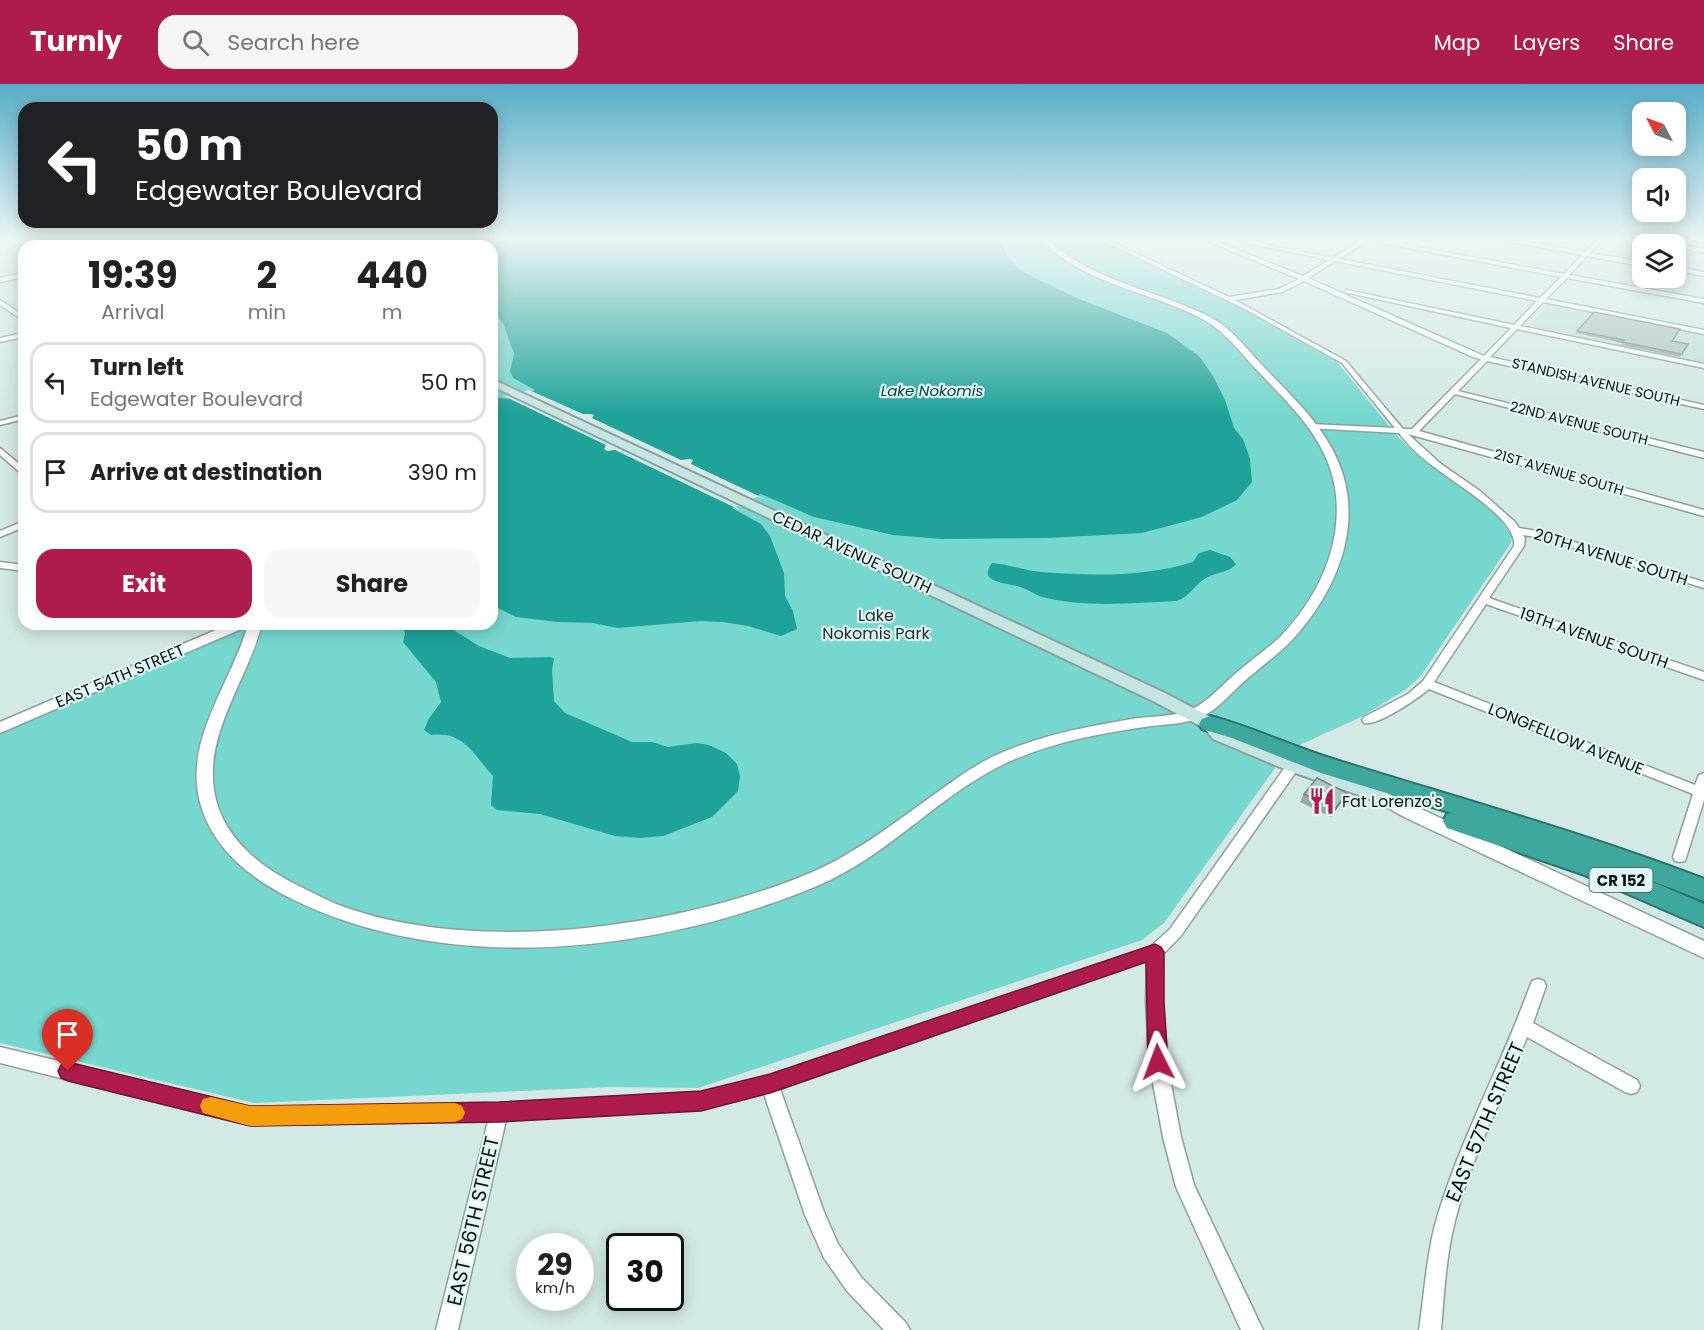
<!DOCTYPE html>
<html lang="en">
<head>
<meta charset="utf-8">
<style>
	body { margin:0; font-family:Poppins,sans-serif; background:#f6f6f6; color:#222; height:100vh; display:flex; flex-direction:column; font-size:22px; white-space:nowrap }
	* { box-sizing:border-box; margin:0 }
	p { font-size:20px; color:#767676 }
	.icon { flex:none; width:33px; height:33px; fill:none; stroke:currentColor; stroke-width:2; stroke-linecap:round; stroke-linejoin:round }
	.map { position:relative; flex:1; overflow:hidden }
	.drawer { position:absolute; left:18px; top:156px; width:480px; height:390px; display:flex; flex-direction:column; background:#fff; border-radius:18px; box-shadow:0 3px 15px #0003 }
	.drawer>* { flex:none }
	.top-card { position:absolute; left:18px; top:18px; width:480px; height:126px; border-radius:18px; box-shadow:0 3px 15px #0003; background:#202124; color:#fff; overflow:hidden }
	.needle { width:39px; rotate:311deg }
	.tools { position:absolute; left:1632px; top:18px; display:grid; gap:12px }
	.tools a { display:grid; place-items:center; width:54px; height:54px; border-radius:12px; background:#fff; box-shadow:0 3px 15px #0003; font-size:30px }
	.speed { position:absolute; left:516px; top:1149px; display:flex; gap:12px; font-size:30px; font-weight:700; text-align:center }
	.speed>* { display:grid; place-content:center; width:78px; height:78px; border-radius:50%; background:#fff; box-shadow:0 3px 15px #0003; line-height:1 }
	.speed small { font-size:15px; font-weight:400 }
	.speed .limit { border:3px solid #111; border-radius:9px; background:#fff; color:#111 }
	.pin { position:absolute; display:grid; place-items:center; width:51px; height:51px; color:#fff; margin:-62px -26px; border-radius:50% 50% 50% 0; rotate:-45deg; box-shadow:0 0 6px #0007 }
	.pin .icon { rotate:45deg }
	.me { position:absolute; width:66px; margin:-33px; rotate:357deg; stroke-linejoin:round; filter:drop-shadow(0 0 4px #0008) }
	.turn { display:flex; align-items:center; gap:21px; height:126px; padding:0 18px; font-size:27px }
	.turn .icon { width:78px; height:78px; stroke-width:2.5 }
	.turn b { display:block; font-size:42px; line-height:51px }
	.eta { display:flex; justify-content:space-evenly; align-items:center; height:102px; text-align:center }
	.eta b { font-size:36px; font-weight:700; line-height:42px }
	.button { display:flex; gap:12px; margin-top:auto; padding:12px 18px }
	.button a { flex:1; height:69px; border-radius:18px; background:#ae1c4e; color:#fff; font-size:24px; font-weight:700; line-height:69px; text-align:center }
	.button a+a { background:#f6f6f6; color:#222 }
	ul { padding:0; list-style:none }
	li { display:flex; align-items:center; gap:18px; height:81px; margin:0 12px 9px; padding:0 6px; border:3px solid #e0e0e0; border-radius:18px }
	li div { flex:1 }
	li b { display:block; font-size:22px }
	li em { font-style:normal }
	header { display:flex; align-items:center; gap:36px; box-sizing:border-box; height:84px; padding:0 30px; background:#ae1c4e; color:#fff }
	header strong { font-size:28px }
	nav { display:flex; gap:33px; margin-inline-start:auto; font-size:21px }
	.search { width:420px; height:54px; background:#f6f6f6; display:flex; align-items:center; gap:15px; box-sizing:border-box; padding:0 21px; border-radius:18px; color:#767676; font-size:22px }
	.map>svg:first-child { display:block }
</style>
</head>
<body>
<header>
<strong>Turnly</strong>
<div class="search"><svg class="icon" aria-label="search" viewBox="0 0 24 24"><circle cx="10" cy="10" r="6"/><path d="M15 15l6 6"/></svg>Search here</div>
<nav><a>Map</a><a>Layers</a><a>Share</a></nav>
</header>
<div class="map">
<svg width="1704" height="1246" viewBox="0 0 1704 1246">
	<rect width="100%" height="100%" fill="#d3e9e6"/>
	<path fill="#bfdfdb" d="M 1550,220 L 1704,251 L 1704,279 L 1529,242 Z"/>
	<path fill="#75d7ce" d="M 189,157 L 1101,157 L 1244,226 L 1337,278 L 1398,353 L 1415,369 L 1470,409 L 1498,433 L 1512,452 L 1511,459 L 1420,593 L 1405,606 L 1361,633 L 1293,664 L 1275,684 L 1164,839 L 1142,856 L 698,1004 L 610,1003 L 254,1019 L 0,959 L 0,650 L 254,540 L 492,540 L 492,162 L 200,162 Z"/>
	<g fill="#1ea299">
		<path d="M 440,157 L 1000,157 L 1009,175 L 1025,189 L 1079,215 L 1167,249 L 1199,272 L 1213,292 L 1225,316 L 1234,344 L 1243,355 L 1250,375 L 1252,398 L 1237,416 L 1202,433 L 1142,449 L 1047,454 L 941,455 L 893,451 L 814,433 L 761,410 L 732,424 L 761,440 L 770,452 L 784,489 L 785,512 L 793,527 L 797,545 L 781,552 L 748,542 L 723,538 L 700,537 L 618,544 L 593,539 L 557,538 L 516,533 L 492,521 L 492,313 L 511,315 L 535,306 L 513,294 L 510,287 L 514,270 L 503,239 L 492,226 L 492,162 L 431,162 Z"/>
		<path d="M 1210,466 L 1230,473 L 1236,480 C 1229,489 1216,488 1206,494 C 1194,501 1190,513 1176,517 C 1132,519 1086,524 1042,513 C 1034,510 1026,504 1017,502 C 1005,499 977,498 992,479 C 1008,480 1025,487 1042,488 C 1091,492 1145,493 1193,478 L 1199,469 Z"/>
		<path d="M 403,540 L 444,540 L 479,562 L 510,574 L 551,573 L 554,575 L 552,586 L 554,617 L 565,629 L 632,658 L 652,658 L 668,663 L 697,659 L 709,661 L 726,669 L 737,680 L 740,692 L 738,707 L 712,733 L 663,752 L 641,754 L 615,752 L 540,730 L 497,726 L 491,721 L 493,692 C 473,670 464,647 431,651 L 424,646 L 428,636 L 441,618 L 436,598 L 403,558 L 405,550 Z"/>
	</g>
	<path fill="#d3e9e6" d="M 520,302 L 583,330 L 591,330 L 594,331 L 592,334 L 681,376 L 690,375 L 693,376 L 691,380 L 765,415 L 757,413 L 736,423 L 740,426 L 615,366 L 607,367 L 604,365 L 606,361 L 502,311 L 510,312 L 529,306 Z"/>
	<g fill="none" stroke-linecap="round" stroke-linejoin="round">
		<defs>
			<g id="minor">
				<path d="M 44,157 L 51,157 L 59,162 L 52,162 Z"/>
				<path d="M 1103,157 L 1110,157 L 1229,213 L 1279,205 L 1299,195 L 1207,157 L 1215,157 L 1303,192 L 1329,176 L 1237,157 L 1248,157 L 1333,174 L 1360,157 L 1367,157 L 1339,175 L 1540,214 L 1561,193 L 1372,157 L 1384,157 L 1564,190 L 1582,171 L 1506,157 L 1518,157 L 1585,168 L 1596,157 L 1602,157 L 1590,169 L 1642,178 L 1642,182 L 1587,172 L 1569,191 L 1704,215 L 1704,219 L 1567,194 L 1546,215 L 1704,246 L 1704,250 L 1543,218 L 1520,242 L 1704,280 L 1704,284 L 1517,245 L 1490,273 L 1704,321 L 1704,325 L 1487,277 L 1458,307 L 1704,368 L 1704,374 L 1455,310 L 1419,347 L 1704,426 L 1704,432 L 1408,350 L 1441,380 L 1480,407 L 1515,438 L 1519,444 L 1542,448 L 1704,498 L 1704,504 L 1538,453 L 1523,451 L 1525,454 L 1524,462 L 1489,514 L 1704,588 L 1704,596 L 1486,520 L 1434,598 L 1695,701 L 1699,691 L 1704,689 L 1704,716 L 1685,777 L 1680,778 L 1675,777 L 1673,773 L 1693,710 L 1429,605 C 1417,615 1378,642 1364,639 L 1362,636 L 1364,633 L 1408,610 L 1423,597 L 1514,462 C 1518,436 1456,400 1437,385 C 1423,375 1409,363 1399,349 L 1308,344 L 1307,342 L 1311,340 L 1395,344 L 1342,279 L 1245,225 ZM 1335,177 L 1537,217 L 1514,241 L 1347,206 L 1344,208 L 1511,244 L 1484,272 L 1308,194 ZM 1304,197 L 1473,273 L 1481,275 L 1412,345 L 1403,345 L 1346,277 L 1235,216 L 1282,208 Z"/>
				<path d="M 1641,157 L 1656,157 L 1669,160 L 1658,160 Z"/>
				<path d="M 187,158 L 185,161 L 166,162 Z"/>
				<path d="M 1676,160 L 1704,165 L 1704,169 L 1676,163 Z"/>
				<path d="M 1676,183 L 1704,188 L 1704,192 L 1676,187 Z"/>
				<path d="M 24,189 L 24,193 L 0,198 L 0,194 Z"/>
				<path d="M 0,216 L 24,232 L 24,237 L 0,221 Z"/>
				<path d="M 24,249 L 24,253 L 0,258 L 0,254 Z"/>
				<path d="M 24,331 L 24,335 L 0,341 L 0,337 Z"/>
				<path d="M 0,364 L 24,384 L 24,392 L 0,371 Z"/>
				<path d="M 24,437 L 24,443 L 0,453 L 0,447 Z"/>
				<path d="M 0,478 L 24,481 L 24,487 L 0,484 Z"/>
				<path d="M 1293,678 L 1298,679 L 1299,682 L 1298,685 L 1180,853 L 1163,870 L 1162,918 L 1167,978 L 1181,1053 L 1194,1101 L 1263,1246 L 1241,1246 L 1176,1103 L 1163,1053 L 1149,978 L 1146,918 L 1147,877 L 780,1005 L 824,1128 L 838,1160 L 861,1193 L 906,1239 L 910,1246 L 884,1246 L 847,1207 L 824,1174 L 805,1131 L 764,1010 L 701,1025 L 506,1036 L 458,1246 L 436,1246 L 488,1037 L 250,1041 L 0,979 L 0,963 L 250,1023 L 499,1019 L 701,1009 L 770,992 L 1150,863 L 1170,845 L 1288,679 Z"/>
				<path d="M 1538,895 L 1544,897 L 1546,902 L 1533,939 L 1637,996 L 1640,1002 L 1637,1008 L 1631,1010 L 1625,1008 L 1527,953 C 1503,1014 1471,1073 1455,1137 C 1446,1172 1444,1210 1441,1246 L 1419,1246 C 1425,1205 1427,1163 1440,1124 C 1464,1048 1503,977 1530,902 L 1532,897 Z"/>
			</g>
			<g id="tertiary">
				<path d="M 387,157 L 393,157 L 392,162 L 386,162 Z"/>
				<path d="M 1042,157 L 1049,157 C 1098,200 1155,205 1210,233 C 1231,244 1245,263 1261,280 C 1292,313 1330,346 1343,391 C 1361,450 1333,511 1293,555 C 1280,569 1263,581 1248,594 C 1233,606 1220,624 1203,632 C 1185,641 1163,640 1144,643 C 1096,650 1044,660 1000,682 C 935,715 886,773 817,802 C 659,868 452,893 294,816 C 250,795 207,761 198,709 C 188,649 233,596 248,540 L 262,540 C 248,595 205,648 214,706 C 221,753 261,784 301,803 C 313,809 325,815 336,820 C 471,872 672,845 803,792 C 851,773 893,740 935,710 C 953,697 971,683 992,673 C 1036,652 1085,643 1132,635 C 1151,632 1173,633 1190,626 C 1207,619 1221,602 1235,590 C 1250,577 1266,566 1280,553 C 1321,511 1347,452 1333,394 C 1322,349 1285,316 1255,284 C 1240,268 1226,249 1206,237 C 1150,206 1091,204 1042,157 Z"/>
				<path d="M 230,540 L 248,540 L 246,543 L 0,649 L 0,638 Z"/>
				<path d="M 1376,704 L 1704,857 L 1704,874 L 1404,733 L 1370,714 L 1368,710 L 1370,706 Z"/>
			</g>
			<g id="secondary">
				<path d="M 178,157 L 188,157 L 197,162 L 187,162 Z"/>
				<path d="M 492,295 L 1167,610 L 1216,636 L 1225,647 L 1299,678 L 1382,705 L 1385,710 L 1382,715 L 1376,716 L 1370,715 L 1287,686 L 1213,655 L 1204,644 L 1155,618 L 492,302 Z"/>
			</g>
			<path id="motorway" d="M 1210,632 C 1255,644 1295,664 1339,677 C 1461,715 1584,749 1704,795 L 1704,817 L 1639,792 L 1704,820 L 1704,843 L 1582,790 L 1447,744 L 1443,737 L 1447,730 L 1452,729 L 1321,689 L 1232,654 L 1202,645 L 1199,640 L 1202,635 Z"/>
		</defs>
		<use href="#minor" stroke="#8ba09d" stroke-width="3"/>
		<use href="#tertiary" stroke="#8ba09d" stroke-width="3"/>
		<use href="#secondary" stroke="#8ba09d" stroke-width="4"/>
		<use href="#motorway" stroke="#2c736d" stroke-width="4"/>
		<use href="#minor" fill="#fff" fill-rule="evenodd"/>
		<use href="#tertiary" fill="#fff" fill-rule="evenodd"/>
		<use href="#secondary" fill="#c5e5e2" fill-rule="evenodd"/>
		<use href="#motorway" fill="#3ea79e" fill-rule="evenodd"/>
	</g>
	<g fill="#95a8a5">
		<path d="M 1577,247 L 1688,260 L 1680,273 L 1621,261 L 1622,259 L 1576,249 Z"/>
		<path d="M 1304,710 L 1343,716 L 1331,733 L 1300,718 Z"/>
	</g>
	<path fill="#798886" d="M 1347,709 L 1343,716 L 1331,733 L 1334,726 Z"/>
	<g fill="#adc3c0" stroke="#798886" stroke-width="1.5">
		<path d="M 1594,228 L 1680,245 L 1672,257 L 1688,260 L 1682,270 L 1622,258 L 1624,256 L 1577,247 Z"/>
		<path d="M 1317,694 L 1347,709 L 1334,726 L 1304,710 Z"/>
	</g>
	<linearGradient id="sky" x2="0" y2="1"><stop stop-color="#57adc8"/><stop offset="0.47" stop-color="#ebf5f4"/><stop offset="1" stop-color="#ebf5f4" stop-opacity="0"/></linearGradient>
	<rect width="1704" height="331" fill="url(#sky)"/>
	<path fill="#ae1c4e" stroke="#711233" stroke-width="1.5" d="M 1155,860 L 1161,863 L 1164,868 L 1164,918 L 1168,978 L 1165,984 L 1158,987 L 1151,984 L 1148,978 L 1146,878 L 770,1009 L 701,1027 L 499,1038 L 250,1042 L 68,997 L 61,994 L 58,987 L 61,981 L 68,978 L 250,1022 L 499,1018 L 701,1007 L 770,990 Z"/>
	<path fill="#f59e0b" d="M 211,1013 L 250,1022 L 455,1019 L 462,1022 L 465,1029 L 462,1035 L 455,1038 L 250,1042 L 203,1029 L 200,1022 L 203,1015 Z"/>
	<defs>
		<symbol id="restaurant-bare" viewBox="-9 -9 18 18"><path d="M-5-6h1v4h1v-4h1v4h1v-4h1v5L-1.5 .5V6h-2V.5L-5-1ZM5-6V6H3V1.5H1.5Q1.5-4 5-6Z" fill="#ae1c4e" stroke="#e0f6f3" stroke-width="2.5" paint-order="stroke"/></symbol>
	</defs>
	<g fill-rule="evenodd">
		<use href="#restaurant-bare" x="1303" y="698" width="38" height="38"/>
	</g>
	<g text-anchor="middle" dominant-baseline="central" stroke-width="4.5" stroke-linejoin="round" paint-order="stroke">
		<g font-size="14" fill="#0c1312" stroke="#e0f6f3">
			<text transform="translate(1596 298) rotate(13)">STANDISH AVENUE SOUTH</text>
			<text transform="translate(1579 339) rotate(14)">22ND AVENUE SOUTH</text>
			<text transform="translate(1559 388) rotate(16)">21ST AVENUE SOUTH</text>
		</g>
		<g font-size="15" font-style="italic" fill="#063f3b" stroke="#e0f6f3">
			<text x="932" y="306">Lake Nokomis</text>
		</g>
		<rect fill="#e0f6f3" stroke="#4c5756" stroke-width="1.5" x="1589.5" y="784" width="63" height="24" rx="4.5"/>
		<g font-size="15" font-weight="bold" fill="#0c1312">
			<text x="1621" y="796">CR 152</text>
		</g>
		<g font-size="16" fill="#0c1312" stroke="#e0f6f3">
			<text transform="translate(852 468) rotate(25)">CEDAR AVENUE SOUTH</text>
			<text transform="translate(1611 473) rotate(17)">20TH AVENUE SOUTH</text>
			<text transform="translate(1594 554) rotate(19)">19TH AVENUE SOUTH</text>
			<text transform="translate(120 592) rotate(-23)">EAST 54TH STREET</text>
			<text transform="translate(1566 655) rotate(22)">LONGFELLOW AVENUE</text>
		</g>
		<g font-size="16" fill="#192e2c" stroke="#e0f6f3">
			<text x="876" y="531">Lake<tspan x="876" dy="18">Nokomis Park</tspan></text>
		</g>
		<g font-size="16" fill="#0c1312" stroke="#e0f6f3" text-anchor="start">
			<text x="1342" y="717">Fat Lorenzo's</text>
		</g>
		<g font-size="20" fill="#0c1312" stroke="#e0f6f3">
			<text transform="translate(1485 1038) rotate(-67)">EAST 57TH STREET</text>
			<text transform="translate(473 1137) rotate(-77)">EAST 56TH STREET</text>
		</g>
	</g>
</svg>
<div class="tools">
<a><svg class="needle" viewBox="-14 -14 28 28"><path d="M0-13l5 13h-10z" fill="#e53935"/><path d="M0 13l5-13h-10z" fill="#767676"/></svg></a>
<a><svg class="icon" aria-label="sound" viewBox="0 0 24 24"><path d="M4 9h4l5-4v14l-5-4H4zM17 9q2 3 0 6"/></svg></a>
<a><svg class="icon" aria-label="layers" viewBox="0 0 24 24"><path d="M12 4l9 5-9 5-9-5zM3 14l9 5 9-5"/></svg></a>
</div>
<div class="speed"><div>29<small>km/h</small></div><div class="limit">30</div></div>
<div class="pin" style="left:68px;top:987px;background:#d93025"><svg class="icon" aria-label="arrive" viewBox="0 0 24 24"><path d="M6 21V4h12l-3 4 3 4H6"/></svg></div>
<svg class="me" style="left:1158px;top:978px" viewBox="-20 -20 40 40"><path d="M0-17L14 15 0 8-14 15z" fill="#ae1c4e" stroke="#fff" stroke-width="4"/></svg>
<div class="top-card">
<div class="turn"><svg class="icon" aria-label="left" viewBox="0 0 24 24"><path d="M17 20v-9H6M10 6l-5 5 5 5"/></svg><div><b>50 m</b>Edgewater Boulevard</div></div>
</div>
<section class="drawer">
<div class="eta">
<div><b>19:39</b><p>Arrival</p></div>
<div><b>2</b><p>min</p></div>
<div><b>440</b><p>m</p></div>
</div>
<ul>
<li><svg class="icon" aria-label="left" viewBox="0 0 24 24"><path d="M17 20v-9H6M10 6l-5 5 5 5"/></svg><div><b>Turn left</b><p>Edgewater Boulevard</p></div><em>50 m</em></li>
<li><svg class="icon" aria-label="arrive" viewBox="0 0 24 24"><path d="M6 21V4h12l-3 4 3 4H6"/></svg><div><b>Arrive at destination</b></div><em>390 m</em></li>
</ul>
<div class="button"><a>Exit</a><a>Share</a></div>
</section>
</div>
</body>
</html>
